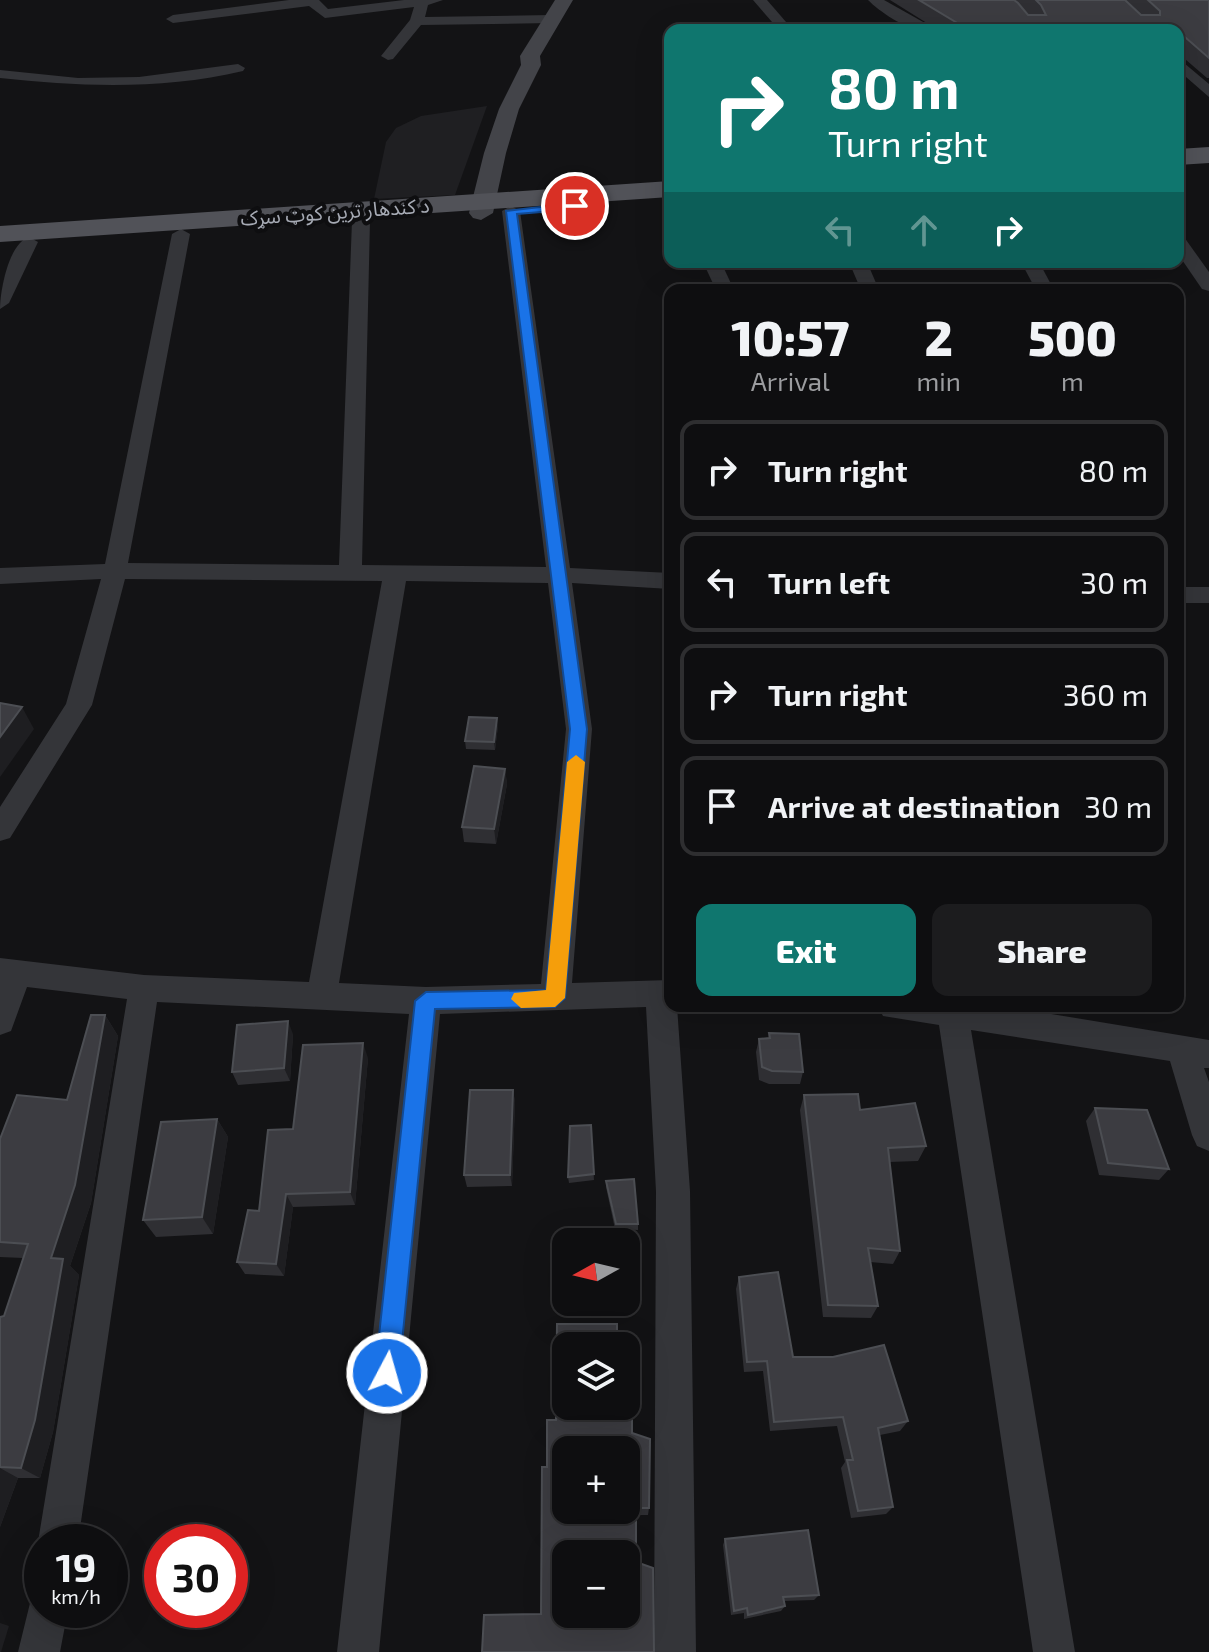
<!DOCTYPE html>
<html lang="en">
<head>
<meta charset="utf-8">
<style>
	body { margin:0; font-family:"Exo 2","Noto Sans Arabic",sans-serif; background:#1c1c1e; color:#f1f3f6; height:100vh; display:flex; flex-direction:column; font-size:30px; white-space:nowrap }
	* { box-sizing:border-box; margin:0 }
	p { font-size:26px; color:#9b9c9f }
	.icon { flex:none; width:44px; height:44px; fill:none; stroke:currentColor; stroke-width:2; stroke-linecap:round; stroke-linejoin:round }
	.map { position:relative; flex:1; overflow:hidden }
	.sheet { position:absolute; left:664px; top:284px; width:520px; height:728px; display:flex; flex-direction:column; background:#0e0e10; border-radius:16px; box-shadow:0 8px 32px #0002,0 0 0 2px #2e2e30 }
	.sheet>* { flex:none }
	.banner { position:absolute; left:664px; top:24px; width:520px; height:244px; border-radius:16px; box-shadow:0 8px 32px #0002,0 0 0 2px #2e2e30; background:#0f766e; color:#fff; overflow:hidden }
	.needle { width:52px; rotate:262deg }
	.controls { position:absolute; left:552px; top:1228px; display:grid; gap:16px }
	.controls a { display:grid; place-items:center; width:88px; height:88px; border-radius:16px; background:#0e0e10; box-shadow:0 8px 32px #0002,0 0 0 2px #2e2e30; font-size:40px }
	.speed { position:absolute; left:24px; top:1524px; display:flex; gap:16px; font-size:40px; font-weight:700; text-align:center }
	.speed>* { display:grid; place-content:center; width:104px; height:104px; border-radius:50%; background:#0e0e10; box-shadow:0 8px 32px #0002,0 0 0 2px #2e2e30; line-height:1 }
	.speed small { font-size:20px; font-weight:400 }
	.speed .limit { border:12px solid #d22; background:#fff; color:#111 }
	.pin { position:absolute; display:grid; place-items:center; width:68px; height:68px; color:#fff; margin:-34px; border:4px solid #fff; border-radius:50%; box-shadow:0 2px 8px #0007 }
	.me { position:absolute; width:88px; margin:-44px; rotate:6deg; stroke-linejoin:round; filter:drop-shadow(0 0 6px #0008) }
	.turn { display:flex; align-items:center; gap:28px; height:168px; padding:0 32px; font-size:36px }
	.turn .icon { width:104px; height:104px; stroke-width:2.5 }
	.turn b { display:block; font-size:56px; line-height:68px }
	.lanes { display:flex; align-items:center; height:76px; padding:0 32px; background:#0003; justify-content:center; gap:40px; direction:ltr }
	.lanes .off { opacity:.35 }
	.eta { display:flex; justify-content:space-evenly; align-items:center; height:136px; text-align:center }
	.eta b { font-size:48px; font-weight:800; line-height:56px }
	.action { display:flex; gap:16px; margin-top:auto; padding:16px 32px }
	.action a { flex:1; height:92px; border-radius:16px; background:#0f766e; color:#fff; font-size:32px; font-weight:800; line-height:92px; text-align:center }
	.action a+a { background:#1c1c1e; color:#f1f3f6 }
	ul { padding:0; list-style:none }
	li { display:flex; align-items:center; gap:24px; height:100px; margin:0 16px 12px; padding:0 16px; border:4px solid #2e2e30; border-radius:16px }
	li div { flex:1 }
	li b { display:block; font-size:30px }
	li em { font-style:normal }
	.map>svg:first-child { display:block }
</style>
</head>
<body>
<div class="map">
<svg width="1209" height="1652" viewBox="0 0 1209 1652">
	<rect width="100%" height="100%" fill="#131315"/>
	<path fill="#1f1f22" d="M 487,106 L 455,195 L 374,199 L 386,142 L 396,128 L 421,116 Z"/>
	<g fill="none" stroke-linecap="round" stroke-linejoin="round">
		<g fill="#343539" fill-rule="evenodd">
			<path d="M 289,0 L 319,0 L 328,9 L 404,0 L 443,0 L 428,5 L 425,17 L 551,15 L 558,19 L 551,23 L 421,25 L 393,59 L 388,60 L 381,56 L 410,20 L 414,7 L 325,18 L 309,6 L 173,23 L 166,19 L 173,15 Z"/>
			<path d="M 753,0 L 767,0 L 793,30 L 779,30 Z"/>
			<path d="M 868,0 L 884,0 L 932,27 C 915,37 881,13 868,0 Z"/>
			<path d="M 1178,58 L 1209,84 L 1209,97 L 1178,70 Z"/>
			<path d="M 238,64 L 245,68 L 243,71 C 163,90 81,87 0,78 L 0,70 L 78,78 L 139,77 Z"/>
			<path d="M 511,206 L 520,211 L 570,568 L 670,573 L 670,589 L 572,583 L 592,729 L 572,983 L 670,980 L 670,1006 L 677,1006 L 690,1191 L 696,1652 L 654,1652 L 656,1191 L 646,1007 L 440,1014 L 379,1652 L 337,1652 L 409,1014 L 157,1002 L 78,1542 L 42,1542 L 42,1552 L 38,1542 L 127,999 L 27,987 L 11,1031 L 0,1035 L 0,958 L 144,975 L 309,982 L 382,581 L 125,579 L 92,705 L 10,838 L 0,841 L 0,807 L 66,704 L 101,579 L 0,584 L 0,568 L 105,564 L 172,234 L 181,229 L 190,234 L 128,563 L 339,565 L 352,221 L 361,216 L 370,221 L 362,565 L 546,567 L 502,211 ZM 406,581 L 548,583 L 566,729 L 541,984 L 426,987 L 339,983 Z"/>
			<path d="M 1178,236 L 1184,237 L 1209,272 L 1209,291 L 1202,289 L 1178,254 Z"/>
			<path d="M 29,237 L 38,242 L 9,303 L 0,309 C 0,290 9,243 29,237 Z"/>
			<path d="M 703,262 L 721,262 L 734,290 L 716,290 Z"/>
			<path d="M 849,262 L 867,262 L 879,290 L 861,290 Z"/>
			<path d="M 1021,262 L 1039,262 L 1054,290 L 1036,290 Z"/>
			<rect x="1178" y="587" width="31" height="16"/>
			<path d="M 878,1006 L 1003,1006 L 1209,1040 L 1209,1068 L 1204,1068 L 1209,1082 L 1209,1151 L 1197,1146 L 1192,1135 L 1170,1061 L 971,1030 L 1075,1652 L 1033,1652 L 939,1025 L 883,1016 Z"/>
			<path d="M 42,1591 L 42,1610 L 68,1610 L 60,1652 L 18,1652 L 32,1595 Z"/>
		</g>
		<path fill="#434449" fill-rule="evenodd" d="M 555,0 L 573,0 L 540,56 L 541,65 L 519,109 L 506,153 L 493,213 L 481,220 L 473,218 L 469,213 L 484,153 L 499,109 L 521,65 L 520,56 Z"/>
		<g fill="#515258" fill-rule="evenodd">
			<path d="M 1209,147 L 1209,163 L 1178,165 L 1178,149 Z"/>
			<path d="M 670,181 L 670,197 L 0,242 L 0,226 Z"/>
		</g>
	</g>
	<g fill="#2f2f33">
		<path d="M 890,0 L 1209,0 L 1209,78 L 1207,78 L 1178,53 L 1178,30 L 938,30 Z"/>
		<path d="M 498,726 L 495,750 L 466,749 L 465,741 Z"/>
		<path d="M 505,769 L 507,784 L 496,844 L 464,842 L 462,827 Z"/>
		<path d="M 105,1015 L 118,1036 L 91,1203 L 70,1266 L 79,1275 L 53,1432 L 40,1478 L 18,1478 L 0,1527 L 0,1317 L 4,1316 L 23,1258 L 0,1257 L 0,1139 L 67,1100 Z"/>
		<path d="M 769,1033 L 803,1072 L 800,1084 L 769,1084 L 759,1080 L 756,1052 L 759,1039 L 768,1039 Z"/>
		<path d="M 293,1034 L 290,1081 L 238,1085 L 232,1072 Z"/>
		<path d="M 368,1058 L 355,1205 L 293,1207 L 284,1276 L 245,1274 L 237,1262 L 259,1211 Z"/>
		<path d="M 513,1090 L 515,1102 L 512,1186 L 467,1187 L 464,1175 Z"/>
		<path d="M 804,1095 L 860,1110 L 926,1146 L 918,1161 L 889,1162 L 900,1251 L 893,1264 L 870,1262 L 878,1306 L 871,1318 L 823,1317 L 800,1110 Z"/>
		<path d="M 1095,1108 L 1169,1169 L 1159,1180 L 1099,1175 L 1086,1121 Z"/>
		<path d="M 217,1119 L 228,1137 L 213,1234 L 156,1237 L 143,1220 Z"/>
		<path d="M 591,1125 L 594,1180 L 569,1183 L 568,1177 Z"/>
		<path d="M 606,1181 L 638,1224 L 638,1230 L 615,1229 L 606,1187 Z"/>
		<path d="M 739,1277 L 793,1357 L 908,1421 L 900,1431 L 880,1435 L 893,1507 L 886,1514 L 851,1518 L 841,1468 L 845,1462 L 837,1426 L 770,1431 L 763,1371 L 744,1372 L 736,1289 Z"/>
		<path d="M 566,1346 L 627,1419 L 632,1433 L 649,1508 L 648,1515 L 636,1515 L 541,1614 L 547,1467 L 556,1420 Z"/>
		<path d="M 725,1539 L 819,1595 L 814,1600 L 784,1601 L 785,1606 L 781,1611 L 744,1619 L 744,1613 L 731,1615 L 723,1545 Z"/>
	</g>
	<g fill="#1e1e21">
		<path d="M 22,707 L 34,729 L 0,777 L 0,737 Z"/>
		<path d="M 497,718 L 498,726 L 495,750 L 494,742 Z"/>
		<path d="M 505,769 L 507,784 L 496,844 L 494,829 Z"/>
		<path d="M 105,1015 L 118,1036 L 91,1203 L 70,1266 L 79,1275 L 53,1432 L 40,1478 L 21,1468 L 51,1258 Z"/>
		<path d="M 288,1021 L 293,1034 L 290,1081 L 284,1068 Z"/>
		<path d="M 363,1043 L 368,1058 L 355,1205 L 350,1192 Z"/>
		<path d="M 513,1090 L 515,1102 L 512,1186 L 510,1175 Z"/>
		<path d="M 217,1119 L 228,1137 L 213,1234 L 202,1217 Z"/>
		<path d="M 286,1194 L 293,1207 L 284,1276 L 276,1264 Z"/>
		<path d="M 0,1468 L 18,1478 L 0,1527 Z"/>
		<path d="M 0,1623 L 9,1626 L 1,1652 L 0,1652 Z"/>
	</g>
	<g fill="#3c3c41" stroke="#4c4e53" stroke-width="2" fill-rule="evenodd">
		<path d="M 919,0 L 1014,0 L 1018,3 L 1028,15 L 1046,15 L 1041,5 L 1036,0 L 1125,0 L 1141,15 L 1160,15 L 1160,11 L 1148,0 L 1209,0 L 1209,58 L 1170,24 L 1100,27 L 1102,30 L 969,30 Z"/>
		<path d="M 0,703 L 22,707 L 0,737 Z"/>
		<path d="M 469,717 L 497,718 L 494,742 L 465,741 Z"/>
		<path d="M 474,766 L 505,769 L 494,829 L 462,827 Z"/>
		<path d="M 91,1015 L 105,1015 L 75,1185 L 51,1258 L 63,1259 L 35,1420 L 21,1468 L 0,1467 L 0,1317 L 4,1316 L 28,1244 L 0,1242 L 0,1139 L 17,1095 L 67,1100 Z"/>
		<path d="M 288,1021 L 284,1068 L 232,1072 L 237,1025 Z"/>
		<path d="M 769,1033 L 799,1034 L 803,1072 L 772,1071 L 762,1067 L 759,1039 L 770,1038 Z"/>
		<path d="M 363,1043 L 350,1192 L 286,1194 L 276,1264 L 237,1262 L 248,1210 L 259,1211 L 268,1130 L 293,1129 L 303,1045 Z"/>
		<path d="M 470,1090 L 513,1090 L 510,1175 L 464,1175 Z"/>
		<path d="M 858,1094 L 860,1110 L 915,1103 L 926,1146 L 888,1148 L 900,1251 L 868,1248 L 878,1306 L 828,1305 L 804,1095 Z"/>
		<path d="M 1095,1108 L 1147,1110 L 1169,1169 L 1108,1163 Z"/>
		<path d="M 217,1119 L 202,1217 L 143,1220 L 161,1122 Z"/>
		<path d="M 591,1125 L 594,1174 L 568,1177 L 570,1126 Z"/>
		<path d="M 634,1179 L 638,1224 L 616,1224 L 606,1181 Z"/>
		<path d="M 778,1272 L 793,1357 L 833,1357 L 884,1345 L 908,1421 L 878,1428 L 893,1507 L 858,1511 L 847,1460 L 853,1460 L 843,1417 L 774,1422 L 767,1361 L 747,1362 L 739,1277 Z"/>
		<path d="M 557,1324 L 617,1324 L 617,1346 L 566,1346 L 566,1406 L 626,1406 L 626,1386 L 627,1419 L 632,1419 L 632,1433 L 650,1439 L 649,1508 L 636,1508 L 636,1562 L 653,1568 L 654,1652 L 482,1652 L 484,1615 L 541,1614 L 542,1467 L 547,1467 L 547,1420 L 556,1420 ZM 566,1450 L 626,1450 L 626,1510 L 566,1510 ZM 566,1554 L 626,1554 L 626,1614 L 566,1614 Z"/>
		<path d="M 808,1530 L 819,1595 L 783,1597 L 785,1606 L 748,1615 L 747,1608 L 734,1611 L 725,1539 Z"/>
	</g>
	<path fill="#1a73e8" stroke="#114b97" stroke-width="2" d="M 575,203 L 579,209 L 517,214 L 587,729 L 565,998 L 555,1007 L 435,1009 L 399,1373 L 396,1382 L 387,1385 L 378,1382 L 375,1373 L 415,1001 L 426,992 L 546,990 L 570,729 L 506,211 Z"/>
	<path fill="#f59e0b" d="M 576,755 L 585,762 L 565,998 L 555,1007 L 521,1008 L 511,999 L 514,993 L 546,990 L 567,762 Z"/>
	<g text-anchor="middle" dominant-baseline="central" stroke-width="8" stroke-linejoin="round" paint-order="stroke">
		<g font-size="20" fill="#a6aab4" stroke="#0e0e10">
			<text transform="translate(335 211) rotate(-4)">د کندهار ترين کوټ سړک</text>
		</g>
	</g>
</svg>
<div class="controls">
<a><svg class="needle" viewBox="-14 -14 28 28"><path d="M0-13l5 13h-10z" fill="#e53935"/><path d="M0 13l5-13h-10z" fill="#9b9c9f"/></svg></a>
<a><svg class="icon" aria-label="layers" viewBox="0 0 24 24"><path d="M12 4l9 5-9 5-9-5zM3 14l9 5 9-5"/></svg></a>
<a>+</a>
<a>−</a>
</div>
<div class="speed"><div>19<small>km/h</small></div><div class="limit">30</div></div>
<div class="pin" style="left:575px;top:206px;background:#d93025"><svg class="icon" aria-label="arrive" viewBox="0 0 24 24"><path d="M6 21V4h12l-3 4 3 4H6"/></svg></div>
<svg class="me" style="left:387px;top:1373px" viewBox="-20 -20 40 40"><circle r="17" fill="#1a73e8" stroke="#fff" stroke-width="3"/><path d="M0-11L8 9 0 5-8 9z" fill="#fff"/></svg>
<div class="banner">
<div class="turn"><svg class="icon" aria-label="right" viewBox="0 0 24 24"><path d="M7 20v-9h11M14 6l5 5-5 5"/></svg><div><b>80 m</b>Turn right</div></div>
<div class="lanes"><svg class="icon off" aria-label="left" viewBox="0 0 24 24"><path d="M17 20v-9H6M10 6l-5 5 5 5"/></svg><svg class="icon off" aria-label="ahead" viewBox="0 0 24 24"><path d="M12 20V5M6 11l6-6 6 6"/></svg><svg class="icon" aria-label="right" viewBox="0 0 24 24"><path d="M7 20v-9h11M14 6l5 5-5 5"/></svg></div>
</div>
<section class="sheet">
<div class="eta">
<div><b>10:57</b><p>Arrival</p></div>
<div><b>2</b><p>min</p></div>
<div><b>500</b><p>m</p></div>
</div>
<ul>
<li><svg class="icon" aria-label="right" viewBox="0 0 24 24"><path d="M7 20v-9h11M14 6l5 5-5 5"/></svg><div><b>Turn right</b></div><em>80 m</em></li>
<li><svg class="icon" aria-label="left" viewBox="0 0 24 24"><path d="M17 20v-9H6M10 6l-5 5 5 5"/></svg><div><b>Turn left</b></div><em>30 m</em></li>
<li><svg class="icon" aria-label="right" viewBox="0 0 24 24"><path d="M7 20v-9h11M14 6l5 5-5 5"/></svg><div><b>Turn right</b></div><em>360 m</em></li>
<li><svg class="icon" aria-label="arrive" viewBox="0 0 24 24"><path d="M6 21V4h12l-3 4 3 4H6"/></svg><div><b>Arrive at destination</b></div><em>30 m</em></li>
</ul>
<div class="action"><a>Exit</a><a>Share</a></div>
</section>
</div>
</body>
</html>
